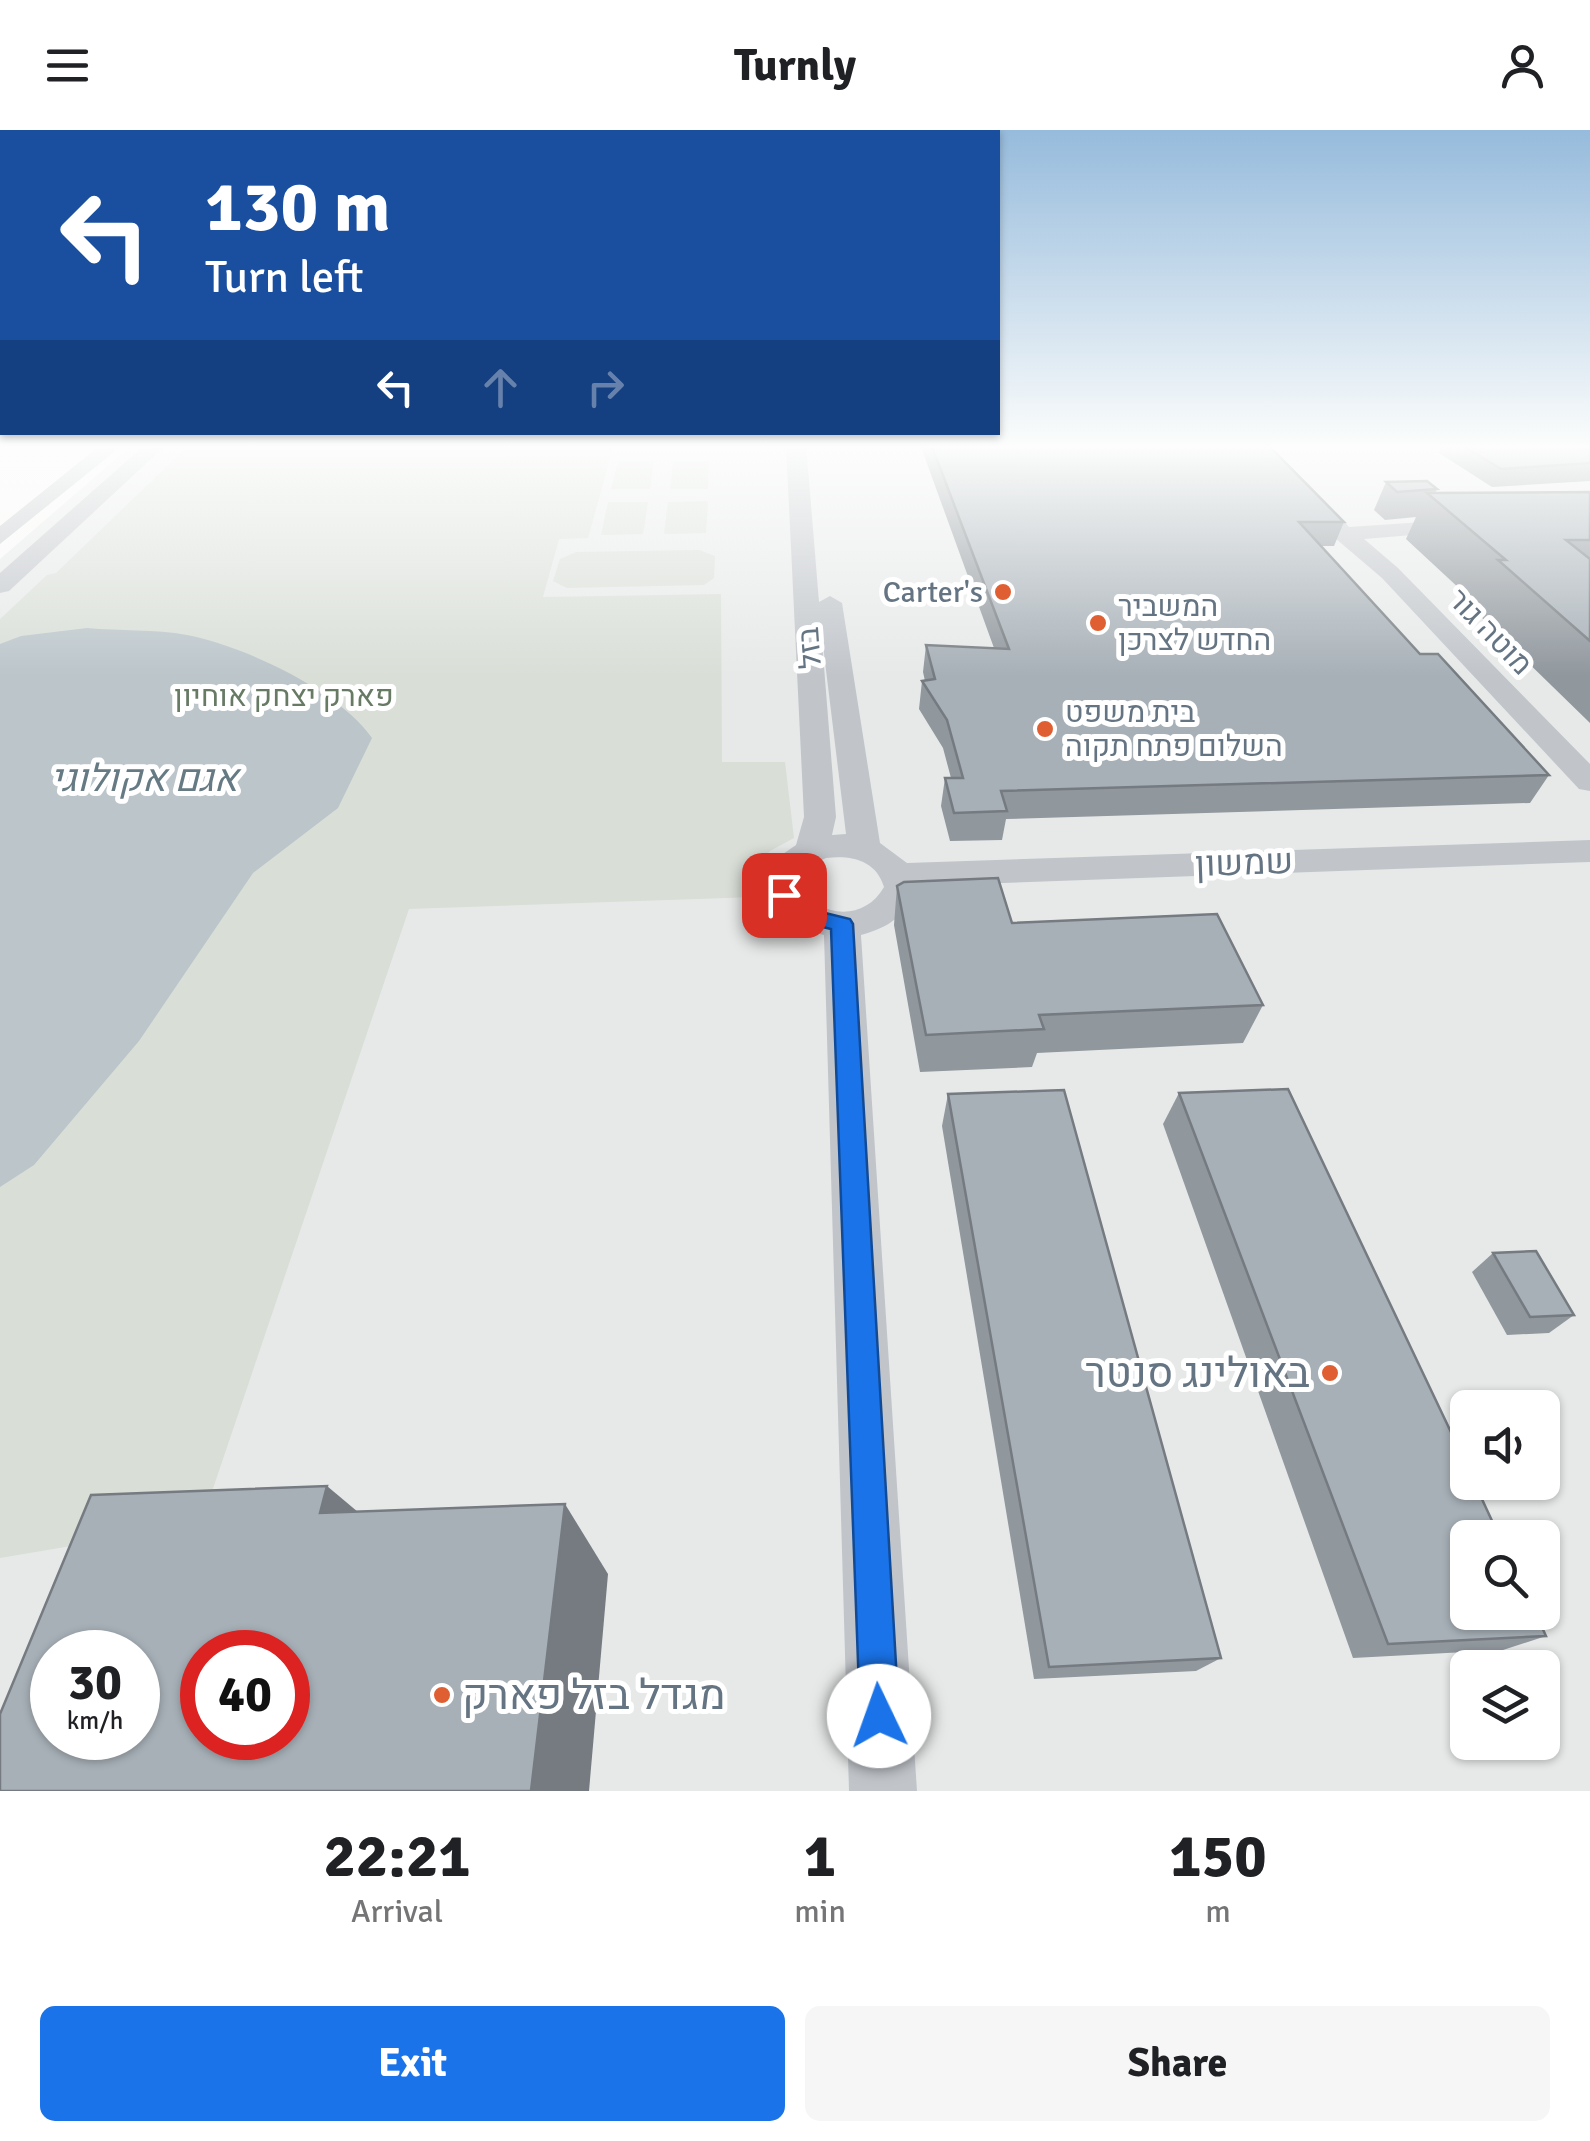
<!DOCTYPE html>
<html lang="en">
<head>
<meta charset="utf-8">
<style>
	body { margin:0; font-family:Signika,Heebo,sans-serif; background:#f6f6f6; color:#202124; height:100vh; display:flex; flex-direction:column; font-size:38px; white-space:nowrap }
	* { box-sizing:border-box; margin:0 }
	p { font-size:32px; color:#757577 }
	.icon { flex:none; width:55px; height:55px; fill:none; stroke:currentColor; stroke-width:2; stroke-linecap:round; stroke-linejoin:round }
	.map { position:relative; height:1661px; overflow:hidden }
	.details { display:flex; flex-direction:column; background:#fff; flex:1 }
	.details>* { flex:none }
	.hud { position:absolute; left:0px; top:0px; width:1000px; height:305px; box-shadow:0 2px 8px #0004; background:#1a4fa0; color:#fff; overflow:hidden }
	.buttons { position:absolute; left:1450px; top:1260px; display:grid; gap:20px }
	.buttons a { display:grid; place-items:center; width:110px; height:110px; border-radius:15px; background:#fff; box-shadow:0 2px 8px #0004; font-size:50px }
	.speed { position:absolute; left:30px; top:1500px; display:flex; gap:20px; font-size:50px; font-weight:700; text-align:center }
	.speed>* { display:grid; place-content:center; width:130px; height:130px; border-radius:50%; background:#fff; box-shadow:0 2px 8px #0004; line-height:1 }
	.speed small { font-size:25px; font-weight:400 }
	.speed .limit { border:15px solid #d22; background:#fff; color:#111 }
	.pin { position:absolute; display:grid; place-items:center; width:85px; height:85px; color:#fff; margin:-42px; border-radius:20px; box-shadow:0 5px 15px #0006 }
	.me { position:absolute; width:110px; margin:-55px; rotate:357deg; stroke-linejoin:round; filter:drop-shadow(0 0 8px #0008) }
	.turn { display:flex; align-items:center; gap:35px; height:210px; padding:0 40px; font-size:45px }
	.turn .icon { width:130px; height:130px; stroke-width:2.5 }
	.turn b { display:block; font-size:70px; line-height:85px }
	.lanes { display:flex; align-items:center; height:95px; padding:0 40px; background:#0003; justify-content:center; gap:50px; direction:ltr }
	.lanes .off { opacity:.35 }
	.eta { display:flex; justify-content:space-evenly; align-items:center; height:170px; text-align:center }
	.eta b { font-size:60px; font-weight:800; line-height:70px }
	.cta { display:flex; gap:20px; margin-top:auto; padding:20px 40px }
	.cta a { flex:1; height:115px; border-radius:15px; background:#1a73e8; color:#fff; font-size:40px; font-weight:800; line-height:115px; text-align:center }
	.cta a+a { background:#f6f6f6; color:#202124 }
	header { display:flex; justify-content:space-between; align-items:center; height:130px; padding:0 40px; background:#fff; font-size:45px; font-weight:800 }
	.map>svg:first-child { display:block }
</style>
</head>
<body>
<header><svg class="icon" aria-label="menu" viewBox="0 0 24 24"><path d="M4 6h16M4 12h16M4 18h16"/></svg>Turnly<svg class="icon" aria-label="person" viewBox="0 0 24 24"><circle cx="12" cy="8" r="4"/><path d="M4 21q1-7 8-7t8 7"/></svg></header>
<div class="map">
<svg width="1590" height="1661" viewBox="0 0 1590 1661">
	<rect width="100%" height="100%" fill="#f9faf8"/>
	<path fill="#e7e9e9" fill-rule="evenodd" d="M 133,314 L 1590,314 L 1590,1661 L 0,1661 L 0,429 ZM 1468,1278 L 1542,1278 L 1542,1352 L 1468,1352 ZM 1468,1408 L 1542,1408 L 1542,1482 L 1468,1482 ZM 52,1522 L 138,1522 L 138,1608 L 52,1608 ZM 202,1522 L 288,1522 L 288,1608 L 202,1608 ZM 1468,1538 L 1542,1538 L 1542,1612 L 1468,1612 Z"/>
	<g fill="#d9ded7">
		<path d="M 190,314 L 719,314 L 613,318 L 588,408 L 559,409 L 543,467 L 721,464 L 722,632 L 785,632 L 794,708 L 770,721 L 753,740 L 755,767 L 409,779 L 201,1394 L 0,1428 L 0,489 L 47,445 L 56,443 Z"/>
		<path d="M 618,331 L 654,331 L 650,359 L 611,359 Z"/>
		<path d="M 673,331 L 709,331 L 708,359 L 670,359 Z"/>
		<path d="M 708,371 L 706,403 L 664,404 L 668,372 Z"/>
		<path d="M 608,372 L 648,372 L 643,404 L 601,405 Z"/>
		<path d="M 699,420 L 715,426 L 714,448 L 704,455 L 567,458 L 553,451 L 560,429 L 576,422 Z"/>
	</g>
	<path fill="#bbc5ca" d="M 87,498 C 119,501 155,499 187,505 C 242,515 340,561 372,608 L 338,678 L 253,743 L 139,911 L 34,1035 L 0,1057 L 0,514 L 21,506 Z"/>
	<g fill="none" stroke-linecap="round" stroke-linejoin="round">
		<g fill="#c1c5ca" fill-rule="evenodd">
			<path d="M 102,314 L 124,314 L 0,414 L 0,396 Z"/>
			<path d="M 146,314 L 167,314 L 9,461 L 0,463 L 0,443 Z"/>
			<path d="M 786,314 L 806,314 L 819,472 L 830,466 L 842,473 L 880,713 L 907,733 L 1590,710 L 1590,732 L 918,756 C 907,785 890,797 861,805 L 917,1661 L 849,1661 L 824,805 C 792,797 776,782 765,752 L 780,726 L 796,715 L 804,687 ZM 821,499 L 846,704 L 832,705 L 836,687 ZM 826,728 C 851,725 876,730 884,757 C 864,793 815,788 799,752 L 811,735 Z"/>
			<path d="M 1247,314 L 1268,314 L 1349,397 L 1469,389 L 1472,394 L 1461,401 L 1364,409 L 1398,438 L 1590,634 L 1590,661 L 1579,659 L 1382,448 L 1321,396 Z"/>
		</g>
	</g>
	<g fill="#90979d">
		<path d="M 894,314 L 1267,314 L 1344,392 L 1334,416 L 1321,416 L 1420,524 L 1549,645 L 1530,673 L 1006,689 L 1002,710 L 950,711 L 941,676 L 945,648 L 951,648 L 943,618 L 919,579 L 922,551 L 925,551 L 923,542 L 926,515 L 994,518 L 921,317 L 895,317 Z"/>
		<path d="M 1443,314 L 1577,314 L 1590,321 L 1590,351 L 1492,357 L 1439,323 Z"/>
		<path d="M 1386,352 L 1437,359 L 1435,363 L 1590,362 L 1590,593 L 1472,478 L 1475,473 L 1406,409 L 1416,387 L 1385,390 L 1374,380 Z"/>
		<path d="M 897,756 L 1012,793 L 1263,875 L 1243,913 L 1037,923 L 1032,937 L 920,942 L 894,795 Z"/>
		<path d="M 1179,963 L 1546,1506 L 1503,1520 L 1353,1528 L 1163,994 Z"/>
		<path d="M 948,964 L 1221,1528 L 1196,1541 L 1034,1549 L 942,996 Z"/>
		<path d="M 1493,1123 L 1574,1185 L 1549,1203 L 1507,1205 L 1472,1142 Z"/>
	</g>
	<g fill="#757b80">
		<path d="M 327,1356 L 414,1429 L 320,1383 Z"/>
		<path d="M 565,1374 L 608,1444 L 589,1661 L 531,1661 Z"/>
	</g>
	<g fill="#a7b0b7" stroke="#757b80" stroke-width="2.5" fill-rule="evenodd">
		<path d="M 931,314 L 1267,314 L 1344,392 L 1299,392 L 1420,524 L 1438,524 L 1549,645 L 1001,661 L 1007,681 L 954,683 L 945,648 L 963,648 L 947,590 L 922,551 L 935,549 L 926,515 L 1009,519 Z"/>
		<path d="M 1460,314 L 1577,314 L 1590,321 L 1590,333 L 1501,339 Z"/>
		<path d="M 1427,351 L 1437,359 L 1397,362 L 1386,352 Z"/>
		<path d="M 1590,362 L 1590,410 L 1566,410 L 1590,429 L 1590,511 L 1498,430 L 1506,430 L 1427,363 Z"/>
		<path d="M 998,748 L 1012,793 L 1217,784 L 1263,875 L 1039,885 L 1044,899 L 926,905 L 897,756 L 904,752 Z"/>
		<path d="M 1288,959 L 1468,1338 L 1468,1352 L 1474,1352 L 1500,1408 L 1468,1408 L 1468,1482 L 1535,1482 L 1546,1506 L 1388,1514 L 1179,963 Z"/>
		<path d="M 1064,960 L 1221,1528 L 1049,1537 L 948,964 Z"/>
		<path d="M 1536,1121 L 1574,1185 L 1530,1187 L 1493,1123 Z"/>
		<path d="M 327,1356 L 320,1383 L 565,1374 L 531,1661 L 0,1661 L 0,1584 L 91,1365 ZM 52,1522 L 138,1522 L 138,1608 L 52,1608 ZM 202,1522 L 288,1522 L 288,1608 L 202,1608 Z"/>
	</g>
	<linearGradient id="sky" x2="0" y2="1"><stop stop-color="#96bbdc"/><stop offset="0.58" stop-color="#fcfdfc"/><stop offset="1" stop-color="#fcfdfc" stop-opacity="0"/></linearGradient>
	<rect width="1590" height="546" fill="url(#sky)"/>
	<path fill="#1a73e8" stroke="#114b97" stroke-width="2.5" d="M 784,757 L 813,780 L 850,789 L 853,794 L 899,1586 L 893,1600 L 879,1606 L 865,1600 L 860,1586 L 831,799 L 798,791 L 774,765 Z"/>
	<g fill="#e05f32" stroke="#fff" stroke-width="4">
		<circle cx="1003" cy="462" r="10"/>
		<circle cx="1098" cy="493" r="10"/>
		<circle cx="1045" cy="599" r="10"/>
		<circle cx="1330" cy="1243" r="10"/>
		<circle cx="442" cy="1565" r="10"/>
	</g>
	<g text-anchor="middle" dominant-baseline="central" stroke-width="10" stroke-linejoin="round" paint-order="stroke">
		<g font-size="30" fill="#657482" stroke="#fff" text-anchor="start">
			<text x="983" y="462" text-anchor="end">Carter's</text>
			<text x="1118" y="476">המשביר<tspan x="1118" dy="34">החדש לצרכן</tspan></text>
			<text x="1065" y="582">בית משפט<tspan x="1065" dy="34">השלום פתח תקוה</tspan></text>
		</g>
		<g font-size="30" fill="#657482" stroke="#fff">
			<text transform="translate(1490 502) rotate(46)">מוטה גור</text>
			<text transform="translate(810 518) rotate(-94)">בזל</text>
		</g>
		<g font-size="30" fill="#677a64" stroke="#fff">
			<text x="284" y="566">פארק יצחק אוחיון</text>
		</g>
		<g font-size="35" fill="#657482" stroke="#fff">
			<text transform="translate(1244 733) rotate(-2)">שמשון</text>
		</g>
		<g font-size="38" font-style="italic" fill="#657a83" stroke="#fff">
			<text x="144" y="648">אגם אקולוגי</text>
		</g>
		<g font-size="42" fill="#657482" stroke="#fff" text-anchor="end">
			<text x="1310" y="1243">באולינג סנטר</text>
			<text x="462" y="1565" text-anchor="start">מגדל בזל פארק</text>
		</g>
	</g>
</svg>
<div class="buttons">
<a><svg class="icon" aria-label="sound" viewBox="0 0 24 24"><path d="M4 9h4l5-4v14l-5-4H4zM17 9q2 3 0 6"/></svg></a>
<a><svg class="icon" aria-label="search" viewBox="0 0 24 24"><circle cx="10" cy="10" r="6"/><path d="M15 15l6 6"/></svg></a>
<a><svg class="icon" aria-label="layers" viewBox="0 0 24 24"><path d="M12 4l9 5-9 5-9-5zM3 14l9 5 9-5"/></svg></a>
</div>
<div class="speed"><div>30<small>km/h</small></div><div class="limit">40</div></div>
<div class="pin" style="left:784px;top:765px;background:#d93025"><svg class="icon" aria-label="arrive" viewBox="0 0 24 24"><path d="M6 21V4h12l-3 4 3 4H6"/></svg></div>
<svg class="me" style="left:879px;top:1586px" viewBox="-20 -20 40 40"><circle r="19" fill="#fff"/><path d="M0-13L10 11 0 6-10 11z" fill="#1a73e8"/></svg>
<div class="hud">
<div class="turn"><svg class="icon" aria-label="left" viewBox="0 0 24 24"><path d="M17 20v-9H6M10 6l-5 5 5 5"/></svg><div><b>130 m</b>Turn left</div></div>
<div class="lanes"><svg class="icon" aria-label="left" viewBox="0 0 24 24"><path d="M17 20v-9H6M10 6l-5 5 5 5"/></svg><svg class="icon off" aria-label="ahead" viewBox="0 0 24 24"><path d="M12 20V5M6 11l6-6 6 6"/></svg><svg class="icon off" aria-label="right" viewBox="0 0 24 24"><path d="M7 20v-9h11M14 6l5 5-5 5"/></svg></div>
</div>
</div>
<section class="details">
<div class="eta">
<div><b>22:21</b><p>Arrival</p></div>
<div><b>1</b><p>min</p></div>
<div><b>150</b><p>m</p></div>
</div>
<div class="cta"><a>Exit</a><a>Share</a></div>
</section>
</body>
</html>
